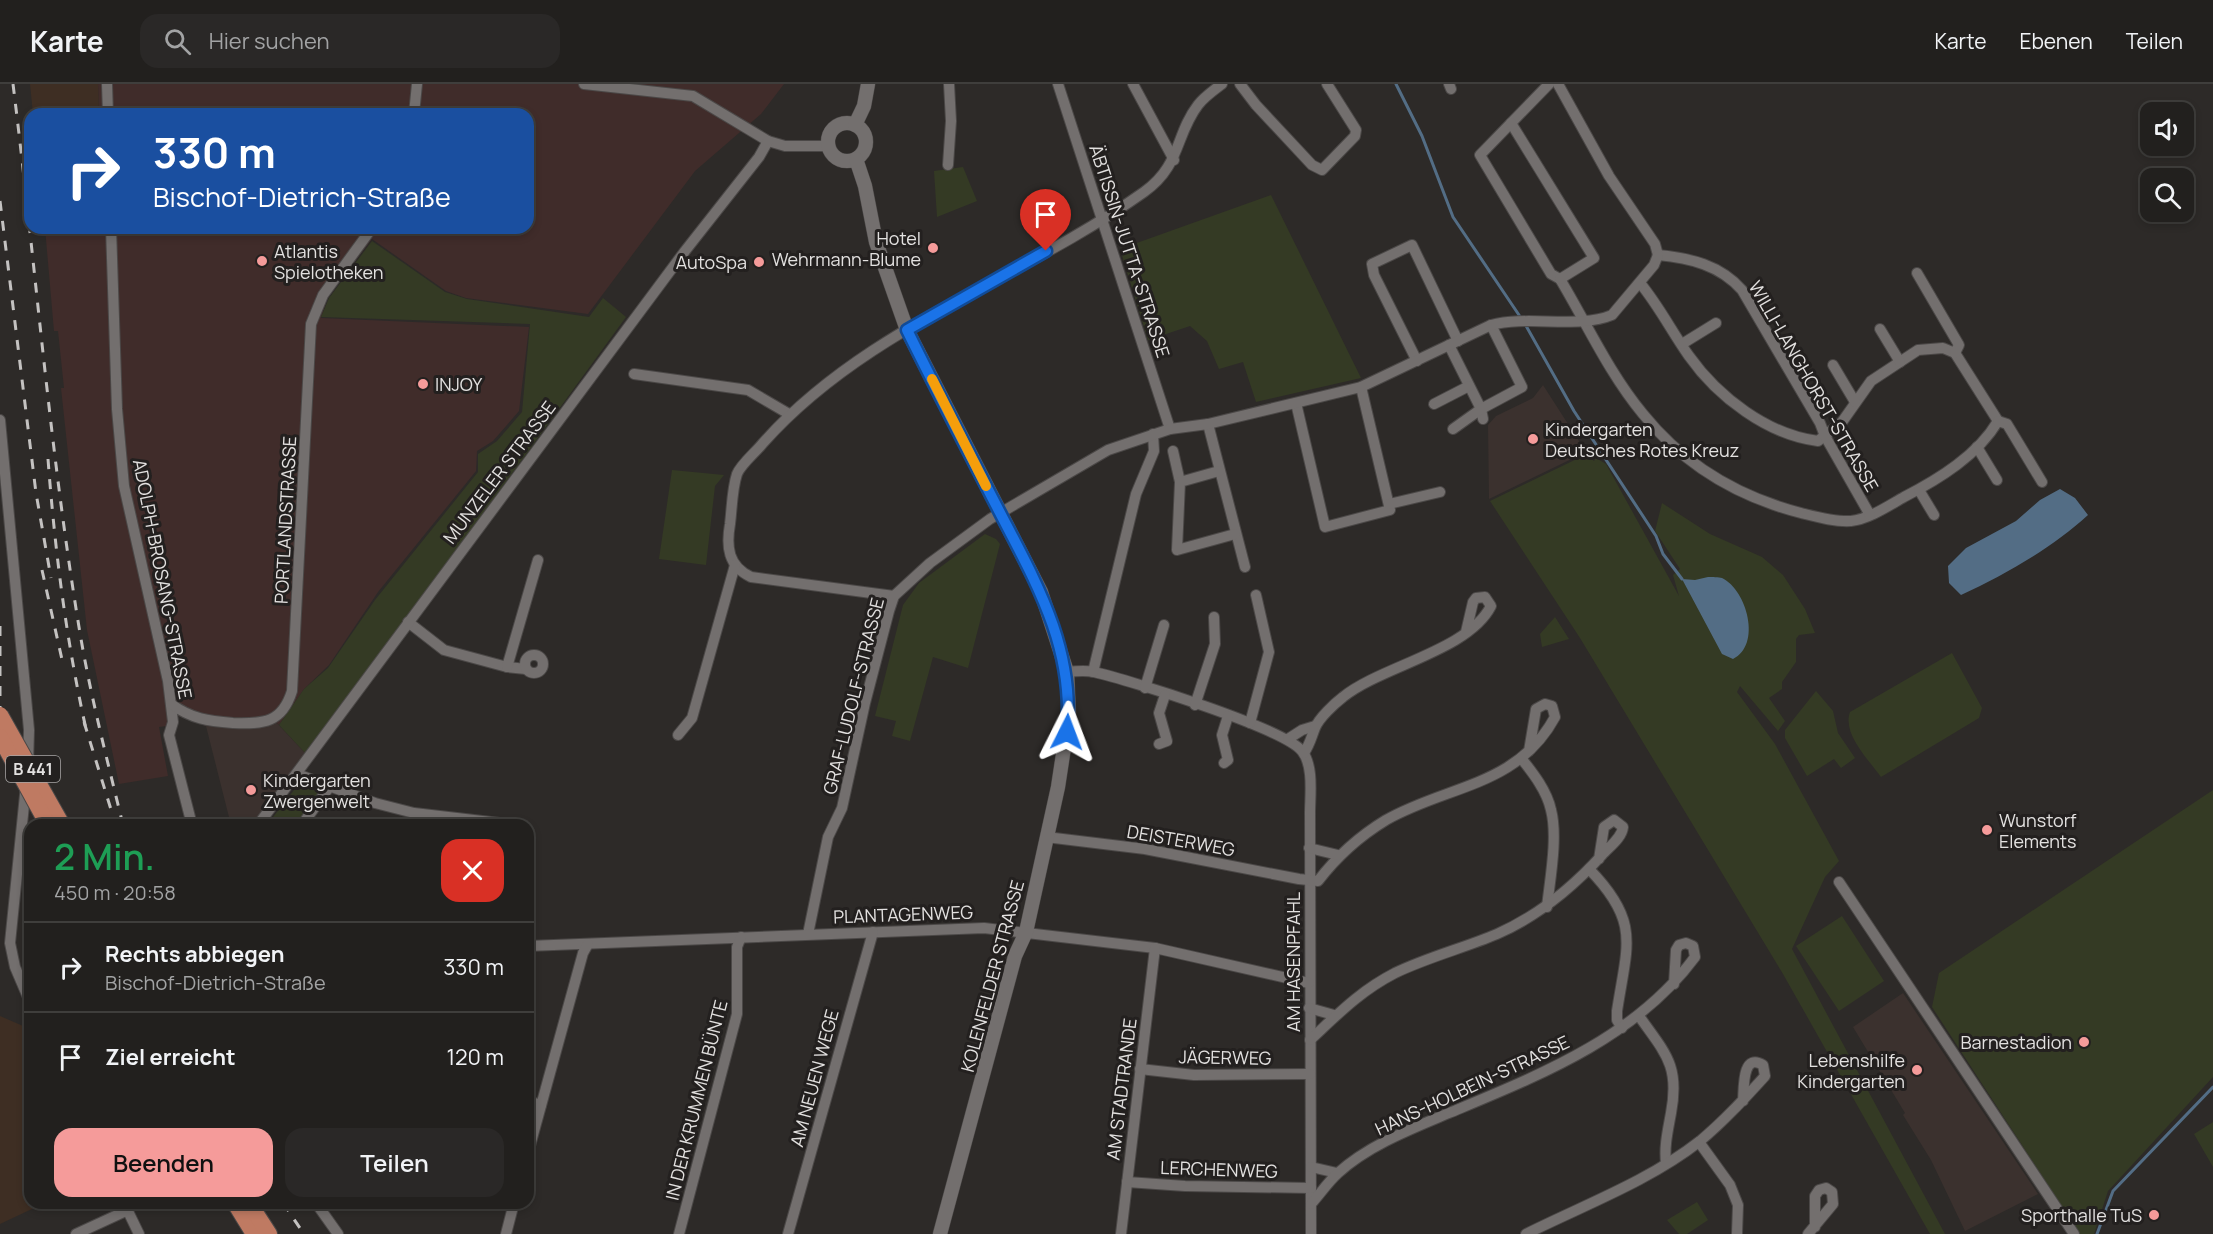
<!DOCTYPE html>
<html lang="de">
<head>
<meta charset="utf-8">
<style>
	body { margin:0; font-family:Manrope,sans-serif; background:#2a2827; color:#f1f3f6; height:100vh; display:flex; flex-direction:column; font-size:22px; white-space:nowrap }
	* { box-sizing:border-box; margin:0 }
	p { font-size:20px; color:#a2a3a4 }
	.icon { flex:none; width:33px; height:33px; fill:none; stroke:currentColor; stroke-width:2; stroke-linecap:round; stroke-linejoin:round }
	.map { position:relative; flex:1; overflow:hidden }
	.sheet { position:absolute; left:24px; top:735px; width:510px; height:390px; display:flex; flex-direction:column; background:#22201e; border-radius:18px; box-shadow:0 3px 9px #0003,0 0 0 2px #3f3e3c }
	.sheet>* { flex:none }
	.hud { position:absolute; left:24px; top:24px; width:510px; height:126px; border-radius:18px; box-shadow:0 3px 9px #0003,0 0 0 2px #3f3e3c; background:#1a4fa0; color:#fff; overflow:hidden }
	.controls { position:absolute; left:2140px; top:18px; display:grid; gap:12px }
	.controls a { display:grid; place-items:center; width:54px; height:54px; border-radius:12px; background:#22201e; box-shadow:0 3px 9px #0003,0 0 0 2px #3f3e3c; font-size:30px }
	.pin { position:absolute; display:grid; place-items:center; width:51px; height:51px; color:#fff; margin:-62px -26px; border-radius:50% 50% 50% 0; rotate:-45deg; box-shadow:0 0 6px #0007 }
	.pin .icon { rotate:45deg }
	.me { position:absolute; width:66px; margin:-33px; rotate:3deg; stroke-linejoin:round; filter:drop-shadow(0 0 4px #0008) }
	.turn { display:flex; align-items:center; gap:21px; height:126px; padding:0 30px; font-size:27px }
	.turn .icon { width:78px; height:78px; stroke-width:2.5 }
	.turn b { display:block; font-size:42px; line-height:51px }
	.round { display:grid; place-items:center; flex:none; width:63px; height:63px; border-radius:18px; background:#2a2827 }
	.head { display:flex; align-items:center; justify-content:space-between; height:102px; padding:0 30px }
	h1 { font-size:36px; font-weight:600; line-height:45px; color:#1e9e55 }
	.primary-button { display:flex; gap:12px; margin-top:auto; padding:12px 30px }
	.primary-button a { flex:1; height:69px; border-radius:18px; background:#f59b9a; color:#111; font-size:24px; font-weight:600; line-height:69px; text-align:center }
	.primary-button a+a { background:#2a2827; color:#f1f3f6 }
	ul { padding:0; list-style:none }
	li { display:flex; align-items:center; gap:18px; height:90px; padding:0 30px; border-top:2px solid #3f3e3c }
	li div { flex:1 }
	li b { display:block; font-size:22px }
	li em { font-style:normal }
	header { display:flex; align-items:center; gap:36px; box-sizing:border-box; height:84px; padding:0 30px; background:#22201e; border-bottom:2px solid #3f3e3c }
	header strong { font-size:28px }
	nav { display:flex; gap:33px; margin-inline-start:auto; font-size:21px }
	.search { width:420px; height:54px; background:#2a2827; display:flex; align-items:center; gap:15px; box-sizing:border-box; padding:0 21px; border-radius:18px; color:#a2a3a4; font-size:22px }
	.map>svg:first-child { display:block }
</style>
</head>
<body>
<header>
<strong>Karte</strong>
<div class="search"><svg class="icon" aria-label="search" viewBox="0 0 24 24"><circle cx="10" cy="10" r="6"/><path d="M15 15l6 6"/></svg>Hier suchen</div>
<nav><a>Karte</a><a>Ebenen</a><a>Teilen</a></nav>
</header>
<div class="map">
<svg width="2213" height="1150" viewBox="0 0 2213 1150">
	<rect width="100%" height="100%" fill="#2d2a28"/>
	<path fill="#402c2a" d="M 98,0 L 784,0 L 761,30 L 695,87 L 588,230 L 466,214 L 446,207 L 372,155 L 328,212 L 321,234 L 529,243 L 519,327 L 493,357 L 477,367 L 476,387 L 378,508 L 329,581 L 304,605 L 279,641 L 274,636 L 260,644 L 206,642 L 176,631 L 166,642 L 159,643 L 168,692 L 119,700 L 87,546 L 61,304 L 64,304 L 58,247 L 54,247 L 45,144 L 528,144 L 528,30 L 99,30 Z"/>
	<g fill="#3e2e23">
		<path d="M 30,0 L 98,0 L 99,25 L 62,30 L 33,30 Z"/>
		<path d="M 0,932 L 30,945 L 30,1096 L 24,1099 L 34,1124 L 0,1140 Z"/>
	</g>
	<g fill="#3b312e">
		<path d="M 1543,301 L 1586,368 L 1489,415 L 1488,341 L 1496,332 L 1533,314 Z"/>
		<path d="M 274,636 L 307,671 L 253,741 L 231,741 L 206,642 L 260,644 Z"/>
		<path d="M 1903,909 L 2038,1110 L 1965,1147 L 1931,1076 L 1903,1031 L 1905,1029 L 1853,943 Z"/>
	</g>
	<g fill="#343a24">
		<path d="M 963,83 L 977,117 L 937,133 L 934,87 Z"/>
		<path d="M 1271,111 L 1361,294 L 1256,318 L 1243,278 L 1219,285 L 1207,257 L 1190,242 L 1148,256 L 1120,165 Z"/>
		<path d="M 372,157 L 445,208 L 467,215 L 589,233 L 603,214 L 626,233 L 307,671 L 279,641 L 304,605 L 328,584 L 375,516 L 478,388 L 478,370 L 497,357 L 522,328 L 530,240 L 321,233 L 329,214 Z"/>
		<path d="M 1587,370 L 1594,377 L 1596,374 L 1606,380 L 1679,512 L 1673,491 L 1680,485 L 1655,447 L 1662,419 L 1710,450 L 1762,473 L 1783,491 L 1805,525 L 1815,549 L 1799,551 L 1796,555 L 1796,578 L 1782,598 L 1782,605 L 1769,614 L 1785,637 L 1778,647 L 1740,602 L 1737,608 L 1775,660 L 1839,777 L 1825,793 L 1792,865 L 1945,1150 L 1930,1150 L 1783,890 L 1580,554 L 1490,417 Z"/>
		<path d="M 672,386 L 724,391 L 715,402 L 706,481 L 659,475 Z"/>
		<path d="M 985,450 L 996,455 L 1000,460 L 968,584 L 933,573 L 910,657 L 892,652 L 896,637 L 875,632 L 903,521 L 919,499 Z"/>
		<path d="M 1555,533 L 1569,555 L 1542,563 L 1540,550 Z"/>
		<path d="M 1952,569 L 1982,624 L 1979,634 L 1881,693 C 1869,676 1842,650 1850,628 Z"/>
		<path d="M 1816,607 L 1833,627 L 1838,649 L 1855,674 L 1841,684 L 1834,675 L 1807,692 L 1785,654 L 1785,646 Z"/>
		<path d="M 301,697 L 324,705 L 297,741 L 267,741 Z"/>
		<path d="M 2213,706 L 2213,993 L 2108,1107 L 2094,1150 L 2080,1150 L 1932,923 L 1939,889 Z"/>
		<path d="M 1842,832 L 1884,897 L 1839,927 L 1796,862 Z"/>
		<path d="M 2213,1038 L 2213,1083 L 2194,1050 Z"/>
		<path d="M 1697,1118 L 1708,1136 L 1687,1150 L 1679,1150 L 1667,1136 Z"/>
	</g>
	<g fill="#536d85">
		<path d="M 2060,405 L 2075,414 L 2088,431 C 2052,464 2006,490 1961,511 L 1949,499 L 1948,482 L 1966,464 L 2016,437 L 2040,416 Z"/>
		<path d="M 1708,493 C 1712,493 1719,493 1722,494 C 1747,506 1762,561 1733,575 L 1722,570 L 1682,495 L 1695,496 Z"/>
	</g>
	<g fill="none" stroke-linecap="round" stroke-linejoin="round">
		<g stroke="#536d85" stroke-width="3">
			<path d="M 1396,0 L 1422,52 L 1453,133 L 1521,234"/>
			<path d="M 1525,240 L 1574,327 L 1656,452 L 1663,470 L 1682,495"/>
			<path d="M 2097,1150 L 2113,1107 L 2213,1003"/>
		</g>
		<defs>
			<g id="street">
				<path d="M 107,0 L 108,30"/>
				<path d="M 584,0 L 693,12 L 768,57 L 785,62 L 829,62"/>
				<path d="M 1058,0 L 1170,345"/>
				<path d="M 1133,0 L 1174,76"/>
				<path d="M 1240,0 L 1256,21 L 1312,81 L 1322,86 L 1355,52 L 1356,46 L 1327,0"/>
				<path d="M 1449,0 L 1451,5"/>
				<path d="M 1549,0 L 1480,71 L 1551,190 L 1560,195 C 1587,240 1609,289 1643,330 C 1684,381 1739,413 1801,429 C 1817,433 1835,438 1851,437 C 1869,435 1888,422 1904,413 C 1939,395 1978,371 1998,337 L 1955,269 L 1943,264 L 1918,266 L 1871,297 L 1842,338 L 1818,357 C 1768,351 1718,313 1689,272 C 1672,248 1659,222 1640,199"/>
				<path d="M 1558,0 L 1609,92 L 1655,160 L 1658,171"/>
				<path d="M 414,30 L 417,0"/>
				<path d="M 1511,39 L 1594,174 L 1560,195"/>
				<path d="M 948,81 L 951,37 L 949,0"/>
				<path d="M 111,144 L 117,325 L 124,402 L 168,597 L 173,638 L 169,651 L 192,741"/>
				<path d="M 1658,171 C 1690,174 1720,181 1742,206 L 1820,339 L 1825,352 L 1870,431"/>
				<path d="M 1917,189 L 1959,261 L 1955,269"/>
				<path d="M 1880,245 L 1900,278"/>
				<path d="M 1682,260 L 1716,239"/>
				<path d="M 1449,261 L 1481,325 L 1483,335"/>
				<path d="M 1417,277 L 1374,191 L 1372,180 L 1412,161 L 1458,257"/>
				<path d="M 1833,281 L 1855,318"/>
				<path d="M 634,290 L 748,306 L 789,330"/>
				<path d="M 1296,319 L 1325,443 L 1390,426 L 1361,303"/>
				<path d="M 1434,320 L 1469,302"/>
				<path d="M 0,336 L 29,646 L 28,680"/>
				<path d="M 1998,337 L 2007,340 L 2042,398"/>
				<path d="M 1208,340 L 1245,483"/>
				<path d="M 1453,345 L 1481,325 L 1522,303 L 1491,241"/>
				<path d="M 1977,363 L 1997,396"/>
				<path d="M 1173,367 L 1180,398"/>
				<path d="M 1219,387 L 1180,398 L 1177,466 L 1235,450"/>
				<path d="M 1919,406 L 1934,431"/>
				<path d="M 1389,420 L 1440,408"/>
				<path d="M 894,512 L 751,493 C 728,482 726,463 730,440 C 732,424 732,405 737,390 C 741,380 756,368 763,359 C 866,243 1020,196 1144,108 C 1181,82 1175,51 1198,21 C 1204,13 1214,6 1222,0"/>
				<path d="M 408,538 L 444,566 L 507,583 L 526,585"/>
				<circle cx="534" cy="580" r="9"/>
				<path d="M 507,583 L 538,476"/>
				<path d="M 1067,588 C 1076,587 1085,586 1094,588 C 1129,596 1283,644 1302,667 C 1314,682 1310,711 1310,729 L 1311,1150"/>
				<path d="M 1093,588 L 1136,410 L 1154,367 L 1153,350"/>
				<path d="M 1145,604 L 1164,541"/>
				<path d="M 171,620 C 192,635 208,637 233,639 C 264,640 282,639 292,607 L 311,240 L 323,211 L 372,144"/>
				<path d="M 1195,621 L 1215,560 L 1214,533"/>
				<path d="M 1250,639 L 1269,568 L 1256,511"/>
				<path d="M 678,651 L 692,634 L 735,481"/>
				<path d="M 1288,655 L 1302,646 L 1315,642"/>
				<path d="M 1159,660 L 1167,657 L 1159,629 L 1165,611"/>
				<path d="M 1304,669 C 1310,660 1311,654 1315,644 C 1319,634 1334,620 1343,613 C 1381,582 1468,567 1491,522 L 1485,513 L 1476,514 L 1473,518 L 1466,548"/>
				<path d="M 1521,674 C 1533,689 1547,707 1551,726 C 1558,753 1550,795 1547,823"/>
				<path d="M 1224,679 L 1228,676 L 1222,651 L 1228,632"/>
				<path d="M 297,690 L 375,719 L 414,729 L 508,740"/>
				<path d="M 26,701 L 10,859 L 15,883 L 30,918"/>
				<path d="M 258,741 L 685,167 L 759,73 L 768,57"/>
				<path d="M 302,741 L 330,702"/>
				<path d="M 1046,753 L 1145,765 L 1299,795 L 1318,797 C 1338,771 1358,753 1386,736 C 1447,701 1517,703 1555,633 L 1552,622 L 1545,620 L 1536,625 L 1529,667"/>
				<path d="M 1309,764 L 1338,771"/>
				<path d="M 1589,785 C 1641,838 1627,861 1617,927 L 1617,936 L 1622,944"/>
				<path d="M 1839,798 L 2074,1150"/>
				<path d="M 808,850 L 828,753 L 842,724 L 865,619 L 889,527 L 894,512 L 930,479 L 990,435 L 1108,366 L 1170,345 L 1208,340 L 1361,303 L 1491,241 C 1528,231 1579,245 1612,231 L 1654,181 L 1658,171"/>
				<path d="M 528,862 L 984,844 L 1155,864 L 1309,899"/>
				<path d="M 1309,924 L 1334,931"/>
				<path d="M 1639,932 C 1665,969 1680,981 1671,1029 C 1668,1046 1664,1062 1666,1079"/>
				<path d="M 1310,956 C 1338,930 1360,907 1395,889 C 1428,873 1464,864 1497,850 C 1538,832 1572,804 1602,771 C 1609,763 1622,754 1623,743 L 1614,736 L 1604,743 L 1599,775"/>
				<path d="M 1140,985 L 1194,991 L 1310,990"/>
				<path d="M 528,1017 L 541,1021"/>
				<path d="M 1699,1058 L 1730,1101 L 1738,1121 L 1737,1150"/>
				<path d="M 528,1069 L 583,869 L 588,860"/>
				<path d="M 1311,1083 L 1337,1089"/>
				<path d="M 1127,1098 L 1185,1102 L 1311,1104"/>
				<path d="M 124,1119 L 139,1150"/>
				<path d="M 316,1119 L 338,1150"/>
				<path d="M 1311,1120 C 1320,1110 1328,1098 1338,1089 C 1369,1061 1411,1045 1449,1029 C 1540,991 1635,954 1695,873 L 1693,862 L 1686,859 L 1679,861 L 1676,866 L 1674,900"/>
				<path d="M 76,1150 L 128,1126"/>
				<path d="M 506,1150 L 514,1119"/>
				<path d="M 679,1150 L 737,930 L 737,863 L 741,853"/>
				<path d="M 788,1150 L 873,848"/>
				<path d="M 1121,1150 L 1155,864"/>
				<path d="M 1526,1150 C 1584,1121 1649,1097 1700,1057 C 1724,1037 1744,1015 1765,992 L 1763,981 C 1742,968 1744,1004 1743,1017"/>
				<path d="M 1808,1150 L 1833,1120 L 1832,1108 L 1826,1104 L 1819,1106 L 1815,1112 L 1815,1143"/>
			</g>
			<g id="secondary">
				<circle cx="847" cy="58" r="19"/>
				<path d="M 855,41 L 864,22 L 868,0"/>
				<path d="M 856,75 L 865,102 L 876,158 L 907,246 L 1041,508 L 1067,588 L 1069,631 L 1058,703 L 1026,848 L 1015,872 L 940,1150"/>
			</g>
			<g id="primary">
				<path d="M 235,1119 L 254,1150"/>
				<path d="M 249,1119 L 269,1150"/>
			</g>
		</defs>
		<use href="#street" stroke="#4b4847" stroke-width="12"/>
		<use href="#secondary" stroke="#4b4847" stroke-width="15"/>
		<use href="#primary" stroke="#4b4847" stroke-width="18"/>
		<use href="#street" stroke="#736f6e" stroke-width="10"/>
		<use href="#secondary" stroke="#736f6e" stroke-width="14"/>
		<use href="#primary" stroke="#bf7a62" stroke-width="16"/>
		<g stroke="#c4c2c1" stroke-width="3" stroke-dasharray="10 10" stroke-linecap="butt">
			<path d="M 13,0 C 36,185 50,371 81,555 C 92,618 108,679 123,741"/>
			<path d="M 0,117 L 36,409 L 51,494"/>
			<path d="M 48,375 C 55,467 66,555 86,645"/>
			<path d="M 42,486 L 63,580"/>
			<path d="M 0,542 L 0,639"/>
			<path d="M 84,638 L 113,732"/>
			<path d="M 283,1119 L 304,1150"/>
		</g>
		<defs>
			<g id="primary-bridge">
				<path d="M 0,631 L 62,741"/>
				<path d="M 0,653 L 48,741"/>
			</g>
		</defs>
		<use href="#primary-bridge" stroke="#4b4847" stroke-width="18" stroke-linecap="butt"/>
		<use href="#primary-bridge" stroke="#bf7a62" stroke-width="16"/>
	</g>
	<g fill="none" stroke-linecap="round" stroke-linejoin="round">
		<defs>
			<path id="route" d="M 1046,167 L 907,246 C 936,305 966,363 996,421 C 1034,495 1075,562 1067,648"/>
		</defs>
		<use href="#route" stroke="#114b97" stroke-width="15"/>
		<use href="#route" stroke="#1a73e8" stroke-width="10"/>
		<path stroke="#f59e0b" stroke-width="10" d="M 932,295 L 986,402"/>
	</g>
	<g fill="#f59b9a" stroke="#23201f" stroke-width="2">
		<circle cx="933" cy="164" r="6"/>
		<circle cx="262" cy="177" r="6"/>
		<circle cx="759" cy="178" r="6"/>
		<circle cx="423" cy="300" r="6"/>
		<circle cx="1533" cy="355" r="6"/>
		<circle cx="251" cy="706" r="6"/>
		<circle cx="1987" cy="746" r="6"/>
		<circle cx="2084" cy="958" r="6"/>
		<circle cx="1917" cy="986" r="6"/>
		<circle cx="2154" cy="1131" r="6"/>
	</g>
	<g text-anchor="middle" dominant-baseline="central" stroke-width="6" stroke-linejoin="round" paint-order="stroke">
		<rect fill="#23201f" stroke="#a9a7a6" stroke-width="1.5" x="6" y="672" width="54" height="26" rx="4.5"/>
		<g font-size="16" font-weight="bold" fill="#e3e1e0">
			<text x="33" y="685">B 441</text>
		</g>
		<g font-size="18" fill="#e3e1e0" stroke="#23201f" text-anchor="end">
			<text x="921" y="154">Hotel<tspan x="921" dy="21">Wehrmann-Blume</tspan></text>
			<text x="274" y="167" text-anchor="start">Atlantis<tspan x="274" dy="21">Spielotheken</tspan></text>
			<text x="747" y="178">AutoSpa</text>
			<text x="435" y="300" text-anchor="start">INJOY</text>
			<text x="1545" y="345" text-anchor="start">Kindergarten<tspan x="1545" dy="21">Deutsches Rotes Kreuz</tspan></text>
			<text x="263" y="696" text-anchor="start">Kindergarten<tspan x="263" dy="21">Zwergenwelt</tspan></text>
			<text x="1999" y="736" text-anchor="start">Wunstorf<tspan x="1999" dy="21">Elements</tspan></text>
			<text x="2072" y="958">Barnestadion</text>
			<text x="1905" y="976">Lebenshilfe<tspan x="1905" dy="21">Kindergarten</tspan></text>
			<text x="2142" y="1131">Sporthalle TuS</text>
		</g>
		<g font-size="18" fill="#e3e1e0" stroke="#23201f">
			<text transform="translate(1130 167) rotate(72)">ÄBTISSIN-JUTTA-STRASSE</text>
			<text transform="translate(1814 302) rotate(60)">WILLI-LANGHORST-STRASSE</text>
			<text transform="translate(499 388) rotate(-53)">MUNZELER STRASSE</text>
			<text transform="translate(285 436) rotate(-87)">PORTLANDSTRASSE</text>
			<text transform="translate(163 495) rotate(79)">ADOLPH-BROSANG-STRASSE</text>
			<text transform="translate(853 612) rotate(-76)">GRAF-LUDOLF-STRASSE</text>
			<text transform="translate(1181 756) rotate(10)">DEISTERWEG</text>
			<text transform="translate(903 830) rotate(-2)">PLANTAGENWEG</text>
			<text transform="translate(1293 878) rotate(-90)">AM HASENPFAHL</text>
			<text transform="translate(992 892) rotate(-75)">KOLENFELDER STRASSE</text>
			<text transform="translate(1225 973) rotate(1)">JÄGERWEG</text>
			<text transform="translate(814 994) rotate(-75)">AM NEUEN WEGE</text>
			<text transform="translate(1472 1001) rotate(-25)">HANS-HOLBEIN-STRASSE</text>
			<text transform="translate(1121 1005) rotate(-83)">AM STADTRANDE</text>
			<text transform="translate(696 1016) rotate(-76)">IN DER KRUMMEN BÜNTE</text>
			<text transform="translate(1219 1085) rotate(2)">LERCHENWEG</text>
		</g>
	</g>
</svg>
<div class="controls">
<a><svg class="icon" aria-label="sound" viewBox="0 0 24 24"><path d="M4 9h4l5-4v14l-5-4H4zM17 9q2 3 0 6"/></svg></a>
<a><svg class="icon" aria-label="search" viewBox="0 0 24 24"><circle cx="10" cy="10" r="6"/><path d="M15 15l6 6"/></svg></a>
</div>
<div class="pin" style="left:1046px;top:167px;background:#d93025"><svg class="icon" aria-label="arrive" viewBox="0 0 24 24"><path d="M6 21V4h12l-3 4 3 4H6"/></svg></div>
<svg class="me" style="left:1067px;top:648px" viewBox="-20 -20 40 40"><path d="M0-17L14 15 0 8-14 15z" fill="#1a73e8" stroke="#fff" stroke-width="4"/></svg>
<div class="hud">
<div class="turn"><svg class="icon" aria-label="right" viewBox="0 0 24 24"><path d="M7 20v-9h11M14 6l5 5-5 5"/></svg><div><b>330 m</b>Bischof-Dietrich-Straße</div></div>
</div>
<section class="sheet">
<div class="head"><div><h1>2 Min.</h1><p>450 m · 20:58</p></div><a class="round" style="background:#d93025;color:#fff"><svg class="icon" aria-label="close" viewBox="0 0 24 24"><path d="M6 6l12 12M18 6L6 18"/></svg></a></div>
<ul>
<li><svg class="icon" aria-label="right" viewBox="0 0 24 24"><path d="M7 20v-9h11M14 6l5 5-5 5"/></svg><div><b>Rechts abbiegen</b><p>Bischof-Dietrich-Straße</p></div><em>330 m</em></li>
<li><svg class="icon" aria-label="arrive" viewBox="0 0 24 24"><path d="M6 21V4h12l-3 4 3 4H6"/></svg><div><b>Ziel erreicht</b></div><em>120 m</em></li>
</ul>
<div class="primary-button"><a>Beenden</a><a>Teilen</a></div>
</section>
</div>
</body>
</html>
